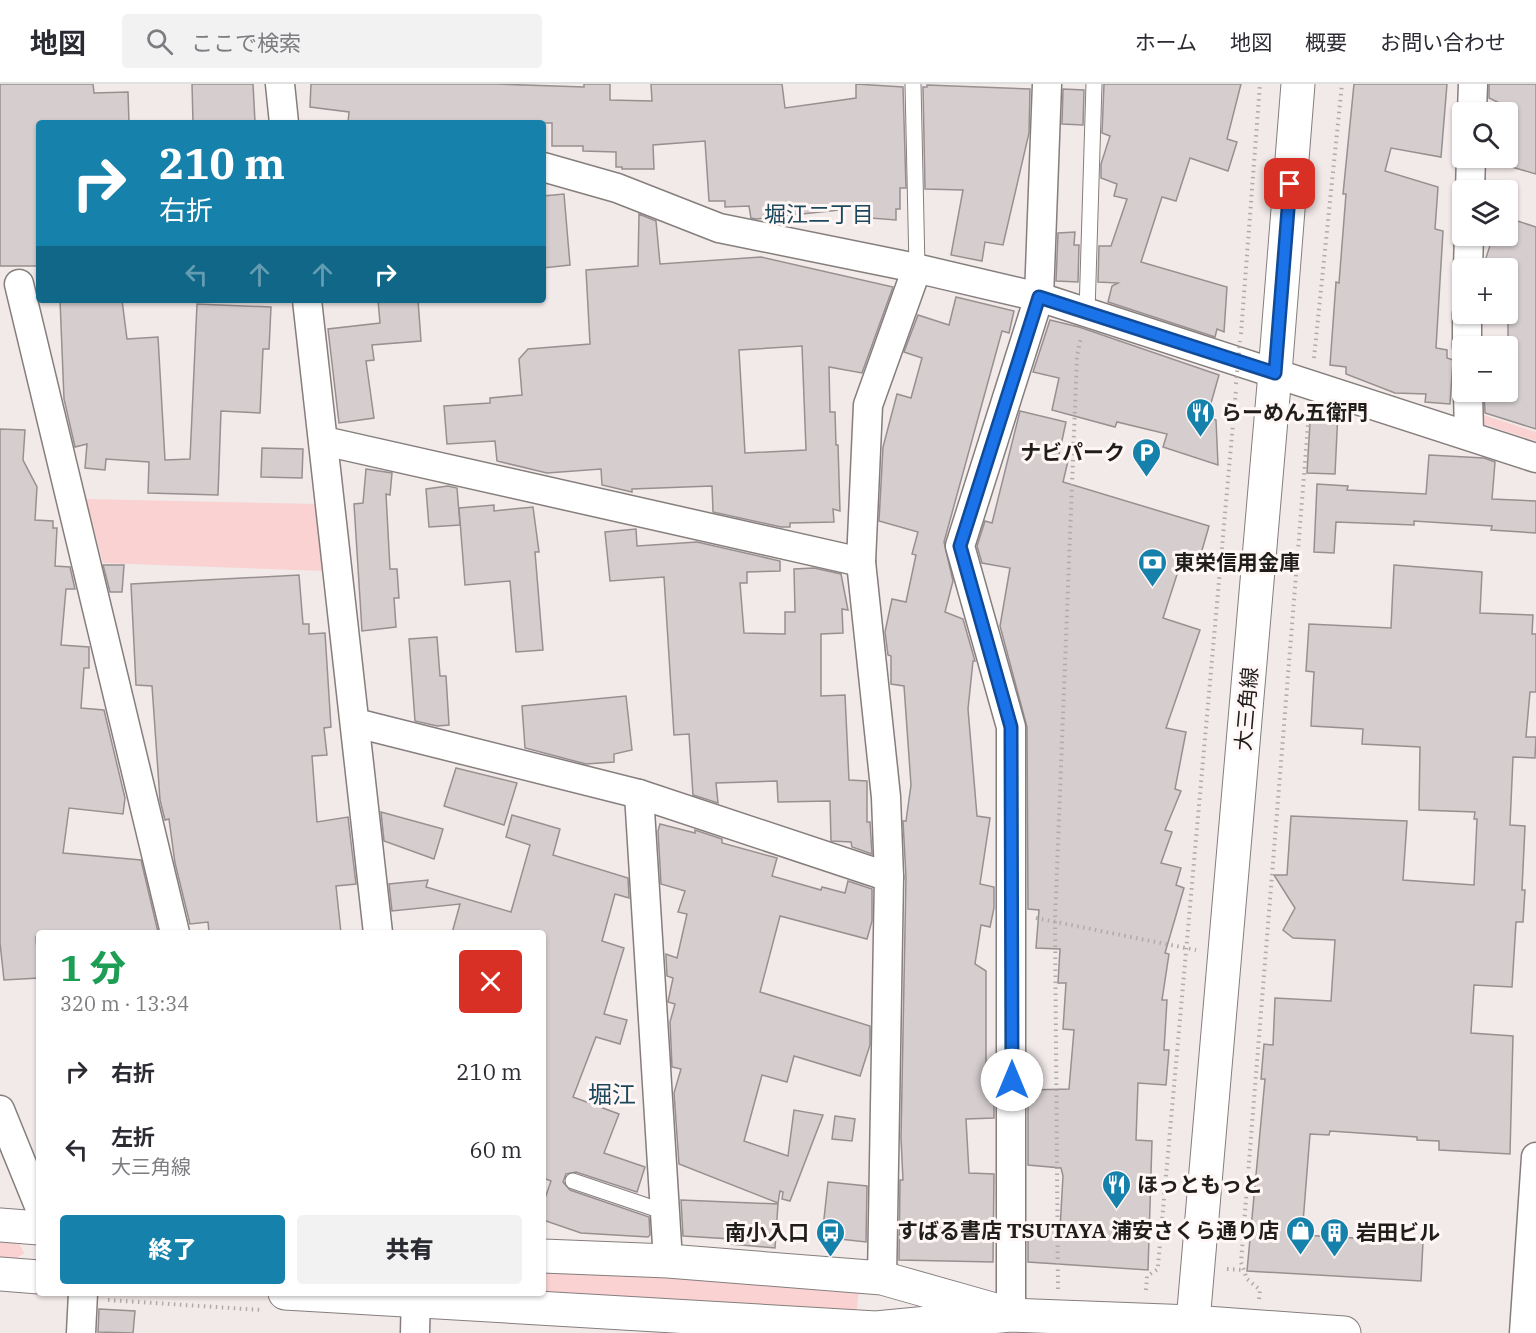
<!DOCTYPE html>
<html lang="ja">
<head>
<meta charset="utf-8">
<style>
	body { margin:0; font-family:"IBM Plex Serif","Noto Sans JP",serif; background:#f2f2f3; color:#2b2b33; height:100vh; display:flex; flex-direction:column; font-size:22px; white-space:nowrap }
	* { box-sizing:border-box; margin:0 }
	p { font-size:20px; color:#7c7c81 }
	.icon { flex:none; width:33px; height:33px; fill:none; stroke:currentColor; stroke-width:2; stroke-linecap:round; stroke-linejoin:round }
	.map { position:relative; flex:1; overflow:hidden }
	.side { position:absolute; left:36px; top:846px; width:510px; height:366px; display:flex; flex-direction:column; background:#fff; border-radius:6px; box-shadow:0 2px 4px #0004 }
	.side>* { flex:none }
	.guide { position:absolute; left:36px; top:36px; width:510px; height:183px; border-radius:6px; box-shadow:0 2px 4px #0004; background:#1681aa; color:#fff; overflow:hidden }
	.controls { position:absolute; left:1452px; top:18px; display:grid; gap:12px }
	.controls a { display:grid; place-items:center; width:66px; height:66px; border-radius:6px; background:#fff; box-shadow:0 2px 4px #0004; font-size:30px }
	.pin { position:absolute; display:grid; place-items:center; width:51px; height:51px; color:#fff; margin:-26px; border-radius:12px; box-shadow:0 3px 9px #0006 }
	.me { position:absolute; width:66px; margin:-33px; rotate:0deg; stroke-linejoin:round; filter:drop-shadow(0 0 4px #0008) }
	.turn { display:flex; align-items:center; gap:21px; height:126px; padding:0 24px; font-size:27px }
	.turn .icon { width:78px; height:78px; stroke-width:2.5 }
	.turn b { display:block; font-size:42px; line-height:51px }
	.lanes { display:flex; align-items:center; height:57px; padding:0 24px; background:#0003; justify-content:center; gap:30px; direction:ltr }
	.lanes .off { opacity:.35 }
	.round { display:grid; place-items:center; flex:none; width:63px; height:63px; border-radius:6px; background:#f2f2f3 }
	.overview { display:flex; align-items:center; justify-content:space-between; height:102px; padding:0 24px }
	h1 { font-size:36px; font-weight:800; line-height:45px; color:#1e9e55 }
	.button { display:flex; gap:12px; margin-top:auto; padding:12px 24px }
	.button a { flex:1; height:69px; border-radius:6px; background:#1681aa; color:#fff; font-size:24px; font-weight:800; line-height:69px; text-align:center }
	.button a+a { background:#f2f2f3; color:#2b2b33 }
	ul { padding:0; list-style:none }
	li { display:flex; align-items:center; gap:18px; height:78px; padding:0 24px }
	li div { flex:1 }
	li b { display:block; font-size:22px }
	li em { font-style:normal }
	header { display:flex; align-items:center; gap:36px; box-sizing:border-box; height:84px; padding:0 30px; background:#fff; border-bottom:2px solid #e1e1e2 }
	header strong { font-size:28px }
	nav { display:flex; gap:33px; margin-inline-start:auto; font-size:21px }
	.search { width:420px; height:54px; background:#f2f2f3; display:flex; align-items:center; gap:15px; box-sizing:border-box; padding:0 21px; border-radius:6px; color:#7c7c81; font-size:22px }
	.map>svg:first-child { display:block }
</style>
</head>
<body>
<header>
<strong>地図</strong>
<div class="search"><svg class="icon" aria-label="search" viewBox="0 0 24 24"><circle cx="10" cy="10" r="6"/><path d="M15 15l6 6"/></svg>ここで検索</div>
<nav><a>ホーム</a><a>地図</a><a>概要</a><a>お問い合わせ</a></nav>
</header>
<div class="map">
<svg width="1536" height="1249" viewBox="0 0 1536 1249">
	<rect width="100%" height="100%" fill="#f2e9e9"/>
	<g fill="#f9d2d1">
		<path d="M 1477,329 L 1536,348 L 1536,357 L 1477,338 Z"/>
		<path d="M 86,415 L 317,420 L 324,487 L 103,479 Z"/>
		<path d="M 0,1158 L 19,1159 L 24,1169 L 16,1175 L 0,1174 Z"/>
		<path d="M 543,1186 L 859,1206 L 856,1233 L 543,1209 Z"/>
	</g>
	<g fill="#d6cece" stroke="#989090" stroke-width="1.5" fill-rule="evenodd">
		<path d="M 0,0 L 93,0 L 94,9 L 128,8 L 129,39 L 39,39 L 39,182 L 0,182 Z"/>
		<path d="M 192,0 L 253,0 L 255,38 L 193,39 Z"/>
		<path d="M 311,0 L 497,0 L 584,3 L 584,0 L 610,0 L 610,16 L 652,17 L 651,0 L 782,0 L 785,24 L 856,14 L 856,0 L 903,3 L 906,104 L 900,104 L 900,125 L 896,125 L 896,136 L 858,133 L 858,124 L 756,135 L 751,134 L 749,122 L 725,123 L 725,117 L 709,117 L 705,57 L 653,61 L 654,85 L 622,85 L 622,83 L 616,83 L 616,68 L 583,67 L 583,62 L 552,62 L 552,39 L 348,39 L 349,28 L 310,23 Z"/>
		<path d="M 1104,0 L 1241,0 L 1227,55 L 1237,58 L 1228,87 L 1190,74 L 1176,117 L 1162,113 L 1141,178 L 1227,203 L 1224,248 L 1217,245 L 1215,253 L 1108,218 L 1112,202 L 1118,199 L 1098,198 L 1099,162 L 1111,162 L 1127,115 L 1114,112 L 1117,100 L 1101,94 L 1101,80 L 1110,52 L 1102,49 Z"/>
		<path d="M 1354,0 L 1447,0 L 1441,73 L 1391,64 L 1385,87 L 1438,103 L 1435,145 L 1443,147 L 1436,264 L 1447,266 L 1447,274 L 1453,276 L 1450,320 L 1425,318 L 1426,310 L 1395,309 L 1346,290 L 1346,283 L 1330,281 L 1336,198 L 1339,199 L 1346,110 L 1343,110 Z"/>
		<path d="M 1489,0 L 1536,0 L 1536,90 L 1508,82 L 1508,23 L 1489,14 Z"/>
		<path d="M 927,1 L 1030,5 L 1029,49 L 1003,161 L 985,158 L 982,177 L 951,171 L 963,106 L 925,105 L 923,3 L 927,3 Z"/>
		<path d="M 1063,5 L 1084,6 L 1083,41 L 1062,40 Z"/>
		<path d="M 564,110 L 570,181 L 543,184 L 543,112 Z"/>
		<path d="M 639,130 L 656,137 L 660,180 L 761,173 L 893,203 L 862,289 L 829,283 L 830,328 L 835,328 L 836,361 L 838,361 L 840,427 L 833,425 L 834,438 L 790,439 L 790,443 L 781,443 L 713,428 L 712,402 L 632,405 L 632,408 L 602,401 L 601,385 L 547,389 L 497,377 L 495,357 L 447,360 L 444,322 L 490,319 L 490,314 L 522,311 L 519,275 L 528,265 L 590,260 L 586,186 L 638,182 ZM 802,262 L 806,366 L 745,369 L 739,266 Z"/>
		<path d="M 1508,134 L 1536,143 L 1536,345 L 1485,329 L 1484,308 L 1508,308 L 1508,184 L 1485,177 L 1493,152 L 1508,152 Z"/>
		<path d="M 1075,148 L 1074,161 L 1079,161 L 1078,198 L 1056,197 L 1058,149 Z"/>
		<path d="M 956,213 L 1014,227 L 1009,249 L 1002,247 L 944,458 L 953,497 L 945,528 L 963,535 L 975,577 L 973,577 L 968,625 L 977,732 L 990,734 L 980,800 L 994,803 L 994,824 L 990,843 L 981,841 L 975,880 L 986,887 L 986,1006 L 994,1006 L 994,1034 L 966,1035 L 969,1089 L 994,1090 L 993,1178 L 899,1176 L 900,1096 L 903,1096 L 901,1054 L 906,793 L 903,737 L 906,737 L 911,701 L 904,602 L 891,600 L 891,572 L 888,571 L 885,548 L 892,515 L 906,518 L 916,471 L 912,470 L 918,448 L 879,437 L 883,363 L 897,310 L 911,314 L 922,274 L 904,268 L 918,231 L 949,241 Z"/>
		<path d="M 60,216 L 122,216 L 127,255 L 158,253 L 165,376 L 190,375 L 197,220 L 271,223 L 269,265 L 263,265 L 260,329 L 221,327 L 218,411 L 148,409 L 149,378 L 106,375 L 105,386 L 85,384 L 87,360 L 75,363 L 64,315 Z"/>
		<path d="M 378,216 L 418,216 L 421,257 L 372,261 L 374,276 L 366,277 L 374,334 L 339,339 L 328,245 L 380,239 Z"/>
		<path d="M 1050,236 L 1079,243 L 1219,291 L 1207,333 L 1216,336 L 1218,381 L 1163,363 L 1167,350 L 1117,338 L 1115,343 L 1052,326 L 1059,294 L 1033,288 Z"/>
		<path d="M 1311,322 L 1338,327 L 1335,390 L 1307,389 Z"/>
		<path d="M 1020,327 L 1066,338 L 1058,375 L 1068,377 L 1063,398 L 1209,442 L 1198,480 L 1182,475 L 1163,534 L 1200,546 L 1166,644 L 1186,648 L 1175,705 L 1181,707 L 1165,746 L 1172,748 L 1161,779 L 1181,784 L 1176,801 L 1184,804 L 1165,869 L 1169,870 L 1162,916 L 1167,916 L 1164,966 L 1169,966 L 1166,1001 L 1138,999 L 1136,1056 L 1152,1057 L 1148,1186 L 1028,1178 L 1028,1143 L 1060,1145 L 1063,1092 L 1061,1084 L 1028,1081 L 1028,1006 L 1069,1005 L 1074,946 L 1063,945 L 1066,899 L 1058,899 L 1060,865 L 1036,864 L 1039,826 L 1028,825 L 1027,643 L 1000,542 L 1010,484 L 982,479 L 977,462 L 985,437 L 992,439 Z"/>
		<path d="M 0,345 L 25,346 L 23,376 L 37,403 L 35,436 L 53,437 L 53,444 L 57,444 L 55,482 L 70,483 L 75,505 L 66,505 L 61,561 L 89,563 L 89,584 L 84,584 L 81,624 L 104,626 L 125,714 L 123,730 L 69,724 L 63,769 L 141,776 L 158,848 L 39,849 L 39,853 L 36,853 L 39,894 L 4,896 L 0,859 Z"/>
		<path d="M 262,364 L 303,365 L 302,394 L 261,393 Z"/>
		<path d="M 1429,371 L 1484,374 L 1495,378 L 1492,415 L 1536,417 L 1536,449 L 1491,446 L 1492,442 L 1414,437 L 1414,441 L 1336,438 L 1334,469 L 1314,468 L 1317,400 L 1348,402 L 1347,406 L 1426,410 Z"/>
		<path d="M 366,385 L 392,389 L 390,411 L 386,410 L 390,485 L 397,485 L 399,514 L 394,514 L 396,543 L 362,547 L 354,420 L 363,419 Z"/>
		<path d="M 448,402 L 457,404 L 460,441 L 429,443 L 426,405 Z"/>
		<path d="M 494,421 L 494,427 L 533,423 L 539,468 L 535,468 L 543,566 L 516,568 L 510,497 L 465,501 L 459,424 Z"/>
		<path d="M 636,445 L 637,462 L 697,458 L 780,477 L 780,487 L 747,488 L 747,499 L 740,499 L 744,549 L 785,550 L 785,528 L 795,528 L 794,485 L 814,484 L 841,490 L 848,526 L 842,525 L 843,549 L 821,550 L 821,612 L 845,611 L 849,696 L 867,697 L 867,738 L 870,738 L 872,770 L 852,763 L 851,758 L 831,757 L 830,717 L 778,718 L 777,697 L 716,699 L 718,719 L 693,711 L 689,650 L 674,651 L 664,493 L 610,497 L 605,448 Z"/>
		<path d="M 103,481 L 124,481 L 122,508 L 110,508 Z"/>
		<path d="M 1394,481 L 1482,488 L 1480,529 L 1533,531 L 1532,550 L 1536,550 L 1536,608 L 1530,608 L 1526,653 L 1536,653 L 1535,674 L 1513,673 L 1510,741 L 1525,742 L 1522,806 L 1525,806 L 1523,838 L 1516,838 L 1512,903 L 1474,901 L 1471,949 L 1513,952 L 1510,1070 L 1439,1066 L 1439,1057 L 1417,1056 L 1417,1053 L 1330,1047 L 1329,1051 L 1310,1050 L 1302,1151 L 1423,1158 L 1421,1197 L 1247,1187 L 1265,995 L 1261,995 L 1264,960 L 1273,961 L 1275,914 L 1331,917 L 1335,856 L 1293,854 L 1283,846 L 1295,824 L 1274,791 L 1287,791 L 1291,732 L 1407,737 L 1403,796 L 1474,801 L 1477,735 L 1474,735 L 1475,728 L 1419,726 L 1420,663 L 1362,660 L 1363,645 L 1311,642 L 1314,588 L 1306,587 L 1309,540 L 1391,544 Z"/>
		<path d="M 299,491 L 303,540 L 309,540 L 309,550 L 325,549 L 331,643 L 324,644 L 327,671 L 312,672 L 317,738 L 348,733 L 356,800 L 336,802 L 341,849 L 209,849 L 208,838 L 190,840 L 175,779 L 169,735 L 165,736 L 160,716 L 152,602 L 136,601 L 131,500 Z"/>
		<path d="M 437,553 L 440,592 L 446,592 L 449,641 L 437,642 L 415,637 L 409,555 Z"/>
		<path d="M 626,612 L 632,666 L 614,670 L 614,678 L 586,680 L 525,664 L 522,622 Z"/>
		<path d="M 456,684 L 517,699 L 504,741 L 444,722 Z"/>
		<path d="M 381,728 L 443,745 L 434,775 L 384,757 Z"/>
		<path d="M 512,731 L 560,745 L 553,771 L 628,794 L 629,814 L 615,810 L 602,857 L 624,864 L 604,930 L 627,936 L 620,960 L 596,953 L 573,1013 L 619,1030 L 604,1069 L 645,1083 L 637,1108 L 576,1088 L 566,1090 L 563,1098 L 570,1106 L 649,1133 L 650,1151 L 648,1153 L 581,1149 L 543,1136 L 543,1120 L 551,1097 L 543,1094 L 543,849 L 452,849 L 460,820 L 392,827 L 389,800 L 428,796 L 426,803 L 511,828 L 530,761 L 506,753 Z"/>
		<path d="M 660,740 L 695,749 L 695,746 L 722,755 L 722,759 L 777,774 L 772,792 L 821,806 L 822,803 L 845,809 L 848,797 L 872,805 L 872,837 L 867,855 L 780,832 L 760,908 L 870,942 L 870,961 L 860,992 L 794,972 L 787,998 L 762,991 L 744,1057 L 788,1072 L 794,1026 L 823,1031 L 790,1117 L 782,1115 L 783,1108 L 780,1107 L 778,1119 L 679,1080 L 674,1009 L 681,985 L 672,983 L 670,938 L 675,920 L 668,918 L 673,894 L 667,892 L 666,873 L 666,870 L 677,874 L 687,830 L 678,828 L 685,807 L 661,800 L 658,747 Z"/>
		<path d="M 835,1032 L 855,1035 L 852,1057 L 832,1055 Z"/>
		<path d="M 828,1098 L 867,1102 L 866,1158 L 822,1153 Z"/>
		<path d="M 681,1116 L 778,1120 L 775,1164 L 730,1160 L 731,1155 L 683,1152 Z"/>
		<path d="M 99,1225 L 135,1227 L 133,1249 L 98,1248 Z"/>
	</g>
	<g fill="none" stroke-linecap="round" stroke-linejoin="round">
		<defs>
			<g id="lane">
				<path d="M 913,0 L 917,184"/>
				<path d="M 1087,228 L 1094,0"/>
				<path d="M 573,1097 L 665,1128"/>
			</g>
			<g id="street">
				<path d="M 280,0 L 284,39"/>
				<path d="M 1472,28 L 1473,0"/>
				<path d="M 543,83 L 617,104 L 719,144 L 911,183 L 1039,213 L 1536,374"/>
				<path d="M 1470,106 L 1471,74"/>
				<path d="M 1468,184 L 1469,152"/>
				<path d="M 19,200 L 175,849"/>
				<path d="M 307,216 L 378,849"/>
				<path d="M 1467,230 L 1467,262"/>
				<path d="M 1468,308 L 1469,351"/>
				<path d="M 324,357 L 861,478"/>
				<path d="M 356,639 L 639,710 L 889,793"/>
				<path d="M 639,710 L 668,1177"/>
				<path d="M 0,1026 L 39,1122"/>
				<path d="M 882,1194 L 889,793 L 886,713 L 861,478 L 868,321 L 917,184"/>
				<path d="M 1011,1231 L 1011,643 L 960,462 L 1039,213 L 1047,0"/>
				<path d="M 81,1249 L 83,1209"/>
				<path d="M 415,1249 L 416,1209"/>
				<path d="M 1524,1249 L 1536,1073"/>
			</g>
			<g id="secondary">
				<path d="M 0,1141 L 39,1144"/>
				<path d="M 543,1172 L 668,1177 L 882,1194 L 995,1226"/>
				<path d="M 0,1190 L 39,1193"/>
				<path d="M 285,1209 L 876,1244 L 1011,1231 L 1192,1238 L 1344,1249"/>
				<path d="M 1192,1249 L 1275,289 L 1298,0"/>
			</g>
		</defs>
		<use href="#lane" stroke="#857e7d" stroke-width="17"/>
		<use href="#street" stroke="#857e7d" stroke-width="31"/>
		<use href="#secondary" stroke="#857e7d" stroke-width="35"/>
		<g stroke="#b1aaaa" stroke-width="4" stroke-dasharray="1.5 4.5" stroke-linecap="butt">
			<path d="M 1241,250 L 1260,0"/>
			<path d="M 1314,274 L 1342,0"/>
			<path d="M 1036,834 L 1196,866"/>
			<path d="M 1227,1185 L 1244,1186"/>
			<path d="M 1058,1205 L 1055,837 L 1077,272 L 1081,253"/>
			<path d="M 1146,1206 L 1147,1192 L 1158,1185 L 1158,1182 L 1236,306"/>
			<path d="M 1259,1215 L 1260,1206 L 1247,1195 L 1241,1178 L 1309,329"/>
			<path d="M 108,1216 L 262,1226"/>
		</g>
		<use href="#lane" stroke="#fff" stroke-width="15"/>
		<use href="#street" stroke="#fff" stroke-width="28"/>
		<use href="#secondary" stroke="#fff" stroke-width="33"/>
		<path stroke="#b1aaaa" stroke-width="4" stroke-dasharray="1.5 4.5" stroke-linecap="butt" d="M 1236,300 L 1240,257"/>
	</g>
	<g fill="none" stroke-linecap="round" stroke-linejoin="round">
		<defs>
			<path id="route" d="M 1012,996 L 1011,643 L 960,462 L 1039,213 L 1275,289 L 1290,100"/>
		</defs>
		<use href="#route" stroke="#114b97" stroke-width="15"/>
		<use href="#route" stroke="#1a73e8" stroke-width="10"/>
	</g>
	<defs>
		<symbol id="restaurant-pin" viewBox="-11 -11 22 30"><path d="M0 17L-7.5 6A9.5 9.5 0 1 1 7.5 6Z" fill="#1681aa" stroke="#fff7f6"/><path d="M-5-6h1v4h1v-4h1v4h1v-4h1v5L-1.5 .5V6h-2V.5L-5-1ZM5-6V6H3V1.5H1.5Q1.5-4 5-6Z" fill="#fff"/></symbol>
		<symbol id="parking-pin" viewBox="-11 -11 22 30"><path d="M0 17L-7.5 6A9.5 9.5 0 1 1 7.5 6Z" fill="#1681aa" stroke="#fff7f6"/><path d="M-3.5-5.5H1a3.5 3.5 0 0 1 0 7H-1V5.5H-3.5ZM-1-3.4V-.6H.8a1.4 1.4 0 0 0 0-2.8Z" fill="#fff"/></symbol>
		<symbol id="bank-pin" viewBox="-11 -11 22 30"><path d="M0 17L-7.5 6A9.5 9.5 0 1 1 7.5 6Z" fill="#1681aa" stroke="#fff7f6"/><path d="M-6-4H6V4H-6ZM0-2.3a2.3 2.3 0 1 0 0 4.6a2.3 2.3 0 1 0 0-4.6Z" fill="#fff"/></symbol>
		<symbol id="shop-pin" viewBox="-11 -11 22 30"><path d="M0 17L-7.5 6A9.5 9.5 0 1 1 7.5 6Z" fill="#1681aa" stroke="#fff7f6"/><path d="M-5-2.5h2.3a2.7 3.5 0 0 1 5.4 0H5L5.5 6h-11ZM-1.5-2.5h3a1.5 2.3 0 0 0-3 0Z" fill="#fff"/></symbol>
		<symbol id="bus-pin" viewBox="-11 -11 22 30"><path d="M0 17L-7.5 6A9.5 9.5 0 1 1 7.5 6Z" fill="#1681aa" stroke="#fff7f6"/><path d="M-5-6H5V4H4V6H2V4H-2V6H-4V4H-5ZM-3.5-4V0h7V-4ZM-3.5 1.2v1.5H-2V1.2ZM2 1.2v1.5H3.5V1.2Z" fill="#fff"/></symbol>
		<symbol id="building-pin" viewBox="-11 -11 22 30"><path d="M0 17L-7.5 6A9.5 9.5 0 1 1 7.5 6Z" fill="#1681aa" stroke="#fff7f6"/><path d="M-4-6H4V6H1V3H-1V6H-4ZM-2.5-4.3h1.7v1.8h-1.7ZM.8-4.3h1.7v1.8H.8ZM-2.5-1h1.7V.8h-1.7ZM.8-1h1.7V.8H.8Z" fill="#fff"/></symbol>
	</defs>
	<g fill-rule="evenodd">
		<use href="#restaurant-pin" x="1184" y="312" width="33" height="45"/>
		<use href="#parking-pin" x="1130" y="352" width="33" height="45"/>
		<use href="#bank-pin" x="1136" y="462" width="33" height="45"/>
		<use href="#restaurant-pin" x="1100" y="1084" width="33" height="45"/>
		<use href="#shop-pin" x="1284" y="1130" width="33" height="45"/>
		<use href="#bus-pin" x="814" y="1132" width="33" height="45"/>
		<use href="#building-pin" x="1318" y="1132" width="33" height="45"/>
	</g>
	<g text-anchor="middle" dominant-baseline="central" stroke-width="6" stroke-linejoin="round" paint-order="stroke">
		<g font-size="21" font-weight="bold" fill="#201d1d" stroke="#fff7f6" text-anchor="start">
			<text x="1221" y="328">らーめん五衛門</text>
			<text x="1125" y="368" text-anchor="end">ナビパーク</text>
			<text x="1174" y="478">東栄信用金庫</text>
			<text x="1137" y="1100">ほっともっと</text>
			<text x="1279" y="1146" text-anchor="end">すばる書店 TSUTAYA 浦安さくら通り店</text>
			<text x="809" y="1148" text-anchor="end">南小入口</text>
			<text x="1356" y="1148">岩田ビル</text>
		</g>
		<g font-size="21" fill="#201d1d" stroke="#fff7f6">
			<text transform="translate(1246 625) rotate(-85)">大三角線</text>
		</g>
		<g font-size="22" fill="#1b485c" stroke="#fff7f6">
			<text x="819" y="129">堀江二丁目</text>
		</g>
		<g font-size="24" fill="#1b485c" stroke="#fff7f6">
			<text x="612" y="1010">堀江</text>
		</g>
	</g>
</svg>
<div class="controls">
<a><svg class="icon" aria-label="search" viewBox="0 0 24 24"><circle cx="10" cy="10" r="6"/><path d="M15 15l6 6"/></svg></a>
<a><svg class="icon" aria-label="layers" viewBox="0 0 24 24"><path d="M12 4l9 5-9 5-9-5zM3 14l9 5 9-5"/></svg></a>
<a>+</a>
<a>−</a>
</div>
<div class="pin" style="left:1290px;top:100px;background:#d93025"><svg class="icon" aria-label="arrive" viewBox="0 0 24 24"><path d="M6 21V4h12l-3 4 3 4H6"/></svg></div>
<svg class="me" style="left:1012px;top:996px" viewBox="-20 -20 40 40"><circle r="19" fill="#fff"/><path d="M0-13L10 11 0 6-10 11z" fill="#1a73e8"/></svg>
<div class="guide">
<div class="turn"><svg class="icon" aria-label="right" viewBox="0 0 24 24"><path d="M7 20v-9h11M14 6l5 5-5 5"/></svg><div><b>210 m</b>右折</div></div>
<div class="lanes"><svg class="icon off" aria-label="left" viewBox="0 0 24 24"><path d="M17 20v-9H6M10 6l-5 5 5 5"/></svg><svg class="icon off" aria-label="ahead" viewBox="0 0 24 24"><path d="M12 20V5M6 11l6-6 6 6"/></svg><svg class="icon off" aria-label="ahead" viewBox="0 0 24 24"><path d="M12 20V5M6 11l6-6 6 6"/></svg><svg class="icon" aria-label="right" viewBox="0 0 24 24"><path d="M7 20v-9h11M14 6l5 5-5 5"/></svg></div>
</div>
<section class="side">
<div class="overview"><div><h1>1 分</h1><p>320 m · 13:34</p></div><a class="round" style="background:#d93025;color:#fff"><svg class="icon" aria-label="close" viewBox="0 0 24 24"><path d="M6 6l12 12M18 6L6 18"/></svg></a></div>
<ul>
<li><svg class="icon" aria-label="right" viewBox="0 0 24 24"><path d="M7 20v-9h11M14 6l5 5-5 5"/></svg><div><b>右折</b></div><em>210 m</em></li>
<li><svg class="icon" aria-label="left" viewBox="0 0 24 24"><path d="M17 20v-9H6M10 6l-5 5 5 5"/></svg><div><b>左折</b><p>大三角線</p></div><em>60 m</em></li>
</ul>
<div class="button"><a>終了</a><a>共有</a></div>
</section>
</div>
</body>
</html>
